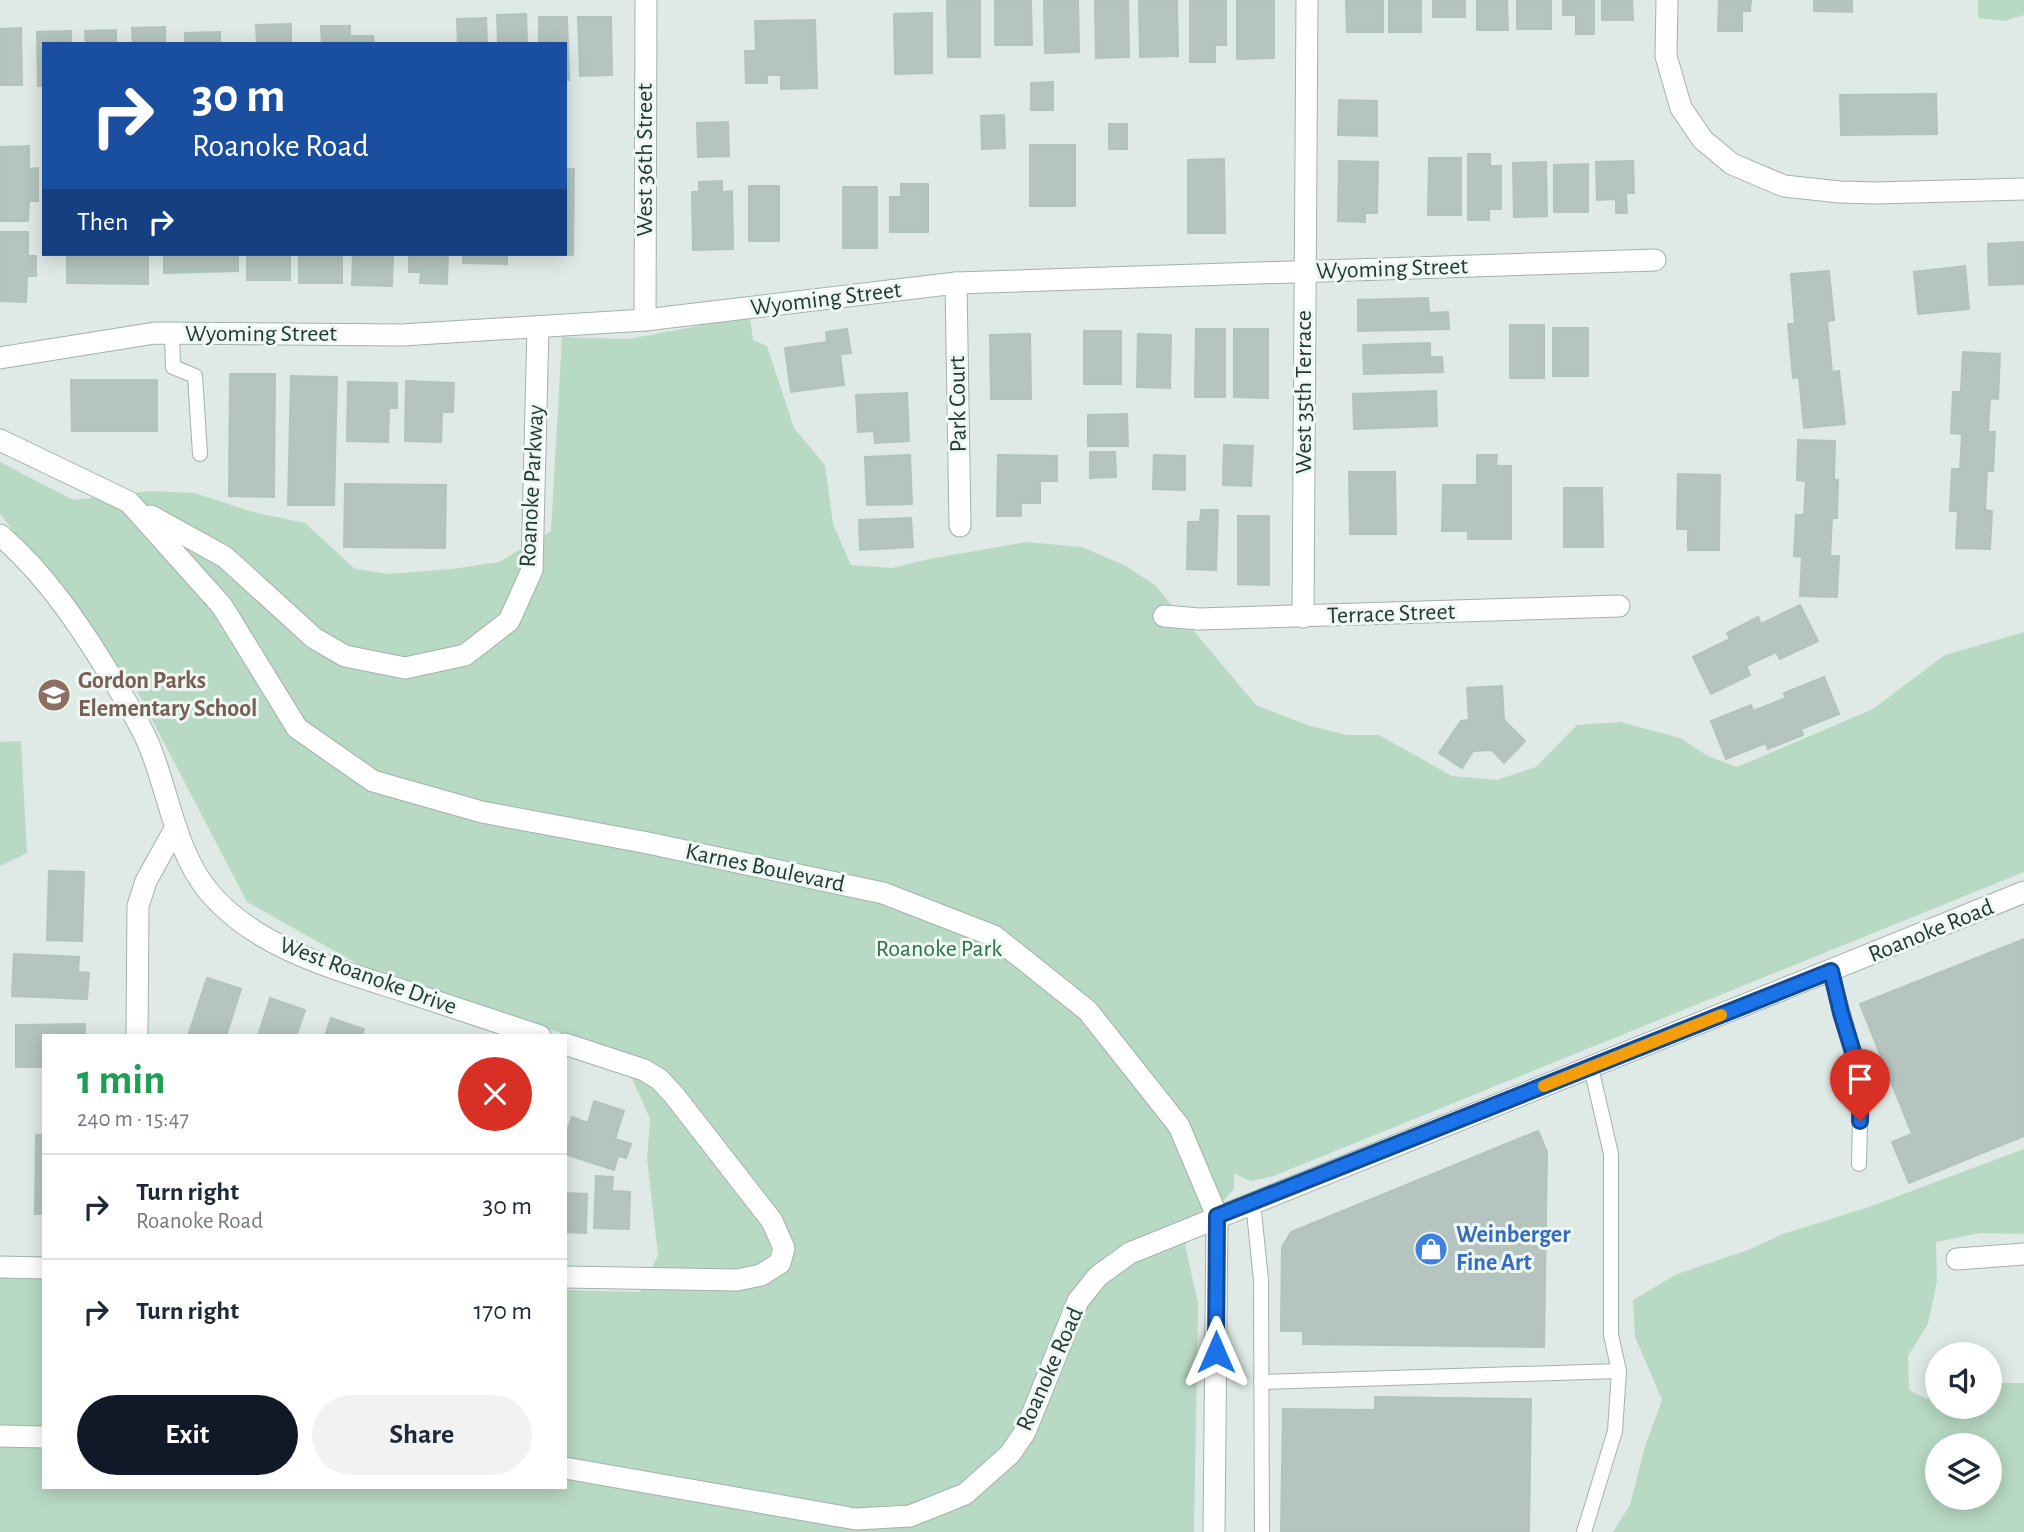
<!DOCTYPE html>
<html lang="en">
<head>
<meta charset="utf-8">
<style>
	body { margin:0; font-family:"Alegreya Sans",sans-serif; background:#f2f2f3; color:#1f2937; height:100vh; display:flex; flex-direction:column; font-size:26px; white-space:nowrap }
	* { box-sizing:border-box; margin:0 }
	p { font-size:23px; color:#747a83 }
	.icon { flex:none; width:38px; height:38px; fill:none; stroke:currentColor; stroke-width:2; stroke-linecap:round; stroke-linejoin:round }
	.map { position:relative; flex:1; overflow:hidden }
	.panel { position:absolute; left:42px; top:1034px; width:525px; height:455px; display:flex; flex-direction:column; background:#fff; border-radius:0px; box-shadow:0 4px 18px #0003 }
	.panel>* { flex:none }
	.top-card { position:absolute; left:42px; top:42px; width:525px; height:214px; border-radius:0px; box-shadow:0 4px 18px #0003; background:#1a4fa0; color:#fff; overflow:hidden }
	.buttons { position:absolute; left:1925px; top:1342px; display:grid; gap:14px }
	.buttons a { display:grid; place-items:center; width:77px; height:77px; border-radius:50%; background:#fff; box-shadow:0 4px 18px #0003; font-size:35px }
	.pin { position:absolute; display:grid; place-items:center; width:60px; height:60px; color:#fff; margin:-72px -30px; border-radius:50% 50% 50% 0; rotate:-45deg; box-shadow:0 0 7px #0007 }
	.pin .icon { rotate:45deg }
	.me { position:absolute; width:77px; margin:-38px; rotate:0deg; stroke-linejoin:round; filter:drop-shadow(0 0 5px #0008) }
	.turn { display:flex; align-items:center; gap:24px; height:147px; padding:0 35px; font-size:32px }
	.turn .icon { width:91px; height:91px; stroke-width:2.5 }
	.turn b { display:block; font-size:49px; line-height:60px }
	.then { display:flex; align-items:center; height:66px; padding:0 35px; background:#0003; gap:14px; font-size:26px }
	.round { display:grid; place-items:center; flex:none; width:74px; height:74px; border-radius:37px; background:#f2f2f3 }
	.summary { display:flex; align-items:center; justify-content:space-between; height:119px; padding:0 35px }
	h1 { font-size:42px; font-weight:600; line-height:52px; color:#1e9e55 }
	.cta { display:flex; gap:14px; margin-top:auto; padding:14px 35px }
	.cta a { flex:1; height:80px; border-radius:42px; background:#111827; color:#fff; font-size:28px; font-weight:600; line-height:80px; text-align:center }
	.cta a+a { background:#f2f2f3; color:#1f2937 }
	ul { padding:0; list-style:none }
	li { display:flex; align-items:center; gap:21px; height:105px; padding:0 35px; border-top:2px solid #e0e1e3 }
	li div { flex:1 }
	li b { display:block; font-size:26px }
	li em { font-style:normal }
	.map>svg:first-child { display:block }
</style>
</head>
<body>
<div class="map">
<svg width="2024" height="1532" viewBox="0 0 2024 1532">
	<rect width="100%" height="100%" fill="#dfeae6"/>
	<g fill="#b8dac4" fill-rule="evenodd">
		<path d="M 1978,0 L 2024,0 L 2024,15 L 2004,21 L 1978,18 Z"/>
		<path d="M 750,316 L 753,340 L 767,346 L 794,428 L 825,465 L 833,524 L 851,565 L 892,568 L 929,559 L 1026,542 L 1082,547 L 1124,565 L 1155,585 L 1256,705 L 1307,725 L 1347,735 L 1379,735 L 1452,776 L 1497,780 L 1536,767 L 1577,725 L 1620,722 L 1680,738 L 1708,756 L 1737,767 L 1873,709 L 1945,655 L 2024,632 L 2024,872 L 1271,1177 L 1250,1181 L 1234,1173 L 1234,1189 L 1185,1245 L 1198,1303 L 1194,1532 L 0,1532 L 0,1276 L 44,1277 L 44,1488 L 565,1488 L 565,1290 L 640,1292 L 658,1255 L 647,1159 L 650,1119 L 622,1056 L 588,1042 L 365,968 L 247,902 L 137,691 L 69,610 L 0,513 L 0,462 L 73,500 L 151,491 L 194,493 L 253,512 L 305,523 L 355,569 L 389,574 L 452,569 L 499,562 L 551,531 L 562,337 L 629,339 Z"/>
		<path d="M 21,741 L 27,853 L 0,866 L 0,742 Z"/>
		<path d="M 2024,1149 L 2024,1234 L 1980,1233 L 1936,1242 L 1937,1281 L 1928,1324 L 1908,1356 L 1909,1390 L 1927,1399 L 1937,1396 L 1937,1407 L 1990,1407 L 1990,1383 L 2024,1383 L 2024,1532 L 1613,1532 L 1630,1505 L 1645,1446 L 1662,1400 L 1635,1337 L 1633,1300 L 1677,1274 L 1748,1250 L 1783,1234 L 1869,1207 ZM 1937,1446 L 1990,1446 L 1990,1498 L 1937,1498 Z"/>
	</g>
	<g fill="#b5c4bf" stroke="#b2c3bd" stroke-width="2">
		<path d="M 947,0 L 980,0 L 980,57 L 948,57 Z"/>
		<path d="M 995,0 L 1031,0 L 1032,45 L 995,45 Z"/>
		<path d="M 1044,0 L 1078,0 L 1079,52 L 1045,53 Z"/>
		<path d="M 1095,0 L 1128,0 L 1129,57 L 1096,58 Z"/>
		<path d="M 1139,0 L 1177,0 L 1178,56 L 1140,57 Z"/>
		<path d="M 1190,0 L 1226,0 L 1226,45 L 1215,45 L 1215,62 L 1190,62 Z"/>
		<path d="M 1237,0 L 1274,0 L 1274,58 L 1237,59 Z"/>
		<path d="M 1346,0 L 1383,0 L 1383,32 L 1347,32 Z"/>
		<rect x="1389" y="0" width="32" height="32"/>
		<rect x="1433" y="0" width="32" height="17"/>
		<path d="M 1477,0 L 1507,0 L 1508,30 L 1477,30 Z"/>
		<rect x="1517" y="0" width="34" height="29"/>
		<path d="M 1563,0 L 1594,0 L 1594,34 L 1576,34 L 1576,15 L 1563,15 Z"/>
		<path d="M 1602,0 L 1632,0 L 1633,20 L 1602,20 Z"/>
		<path d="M 1719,0 L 1751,0 L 1750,11 L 1742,11 L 1742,31 L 1718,31 Z"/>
		<path d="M 1814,0 L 1852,0 L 1852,12 L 1814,11 Z"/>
		<path d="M 932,13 L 932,73 L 895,74 L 894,14 Z"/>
		<path d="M 526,14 L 527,44 L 498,44 L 497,15 Z"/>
		<path d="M 539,17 L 567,17 L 569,80 L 565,80 L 565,44 L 539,44 Z"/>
		<path d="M 578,17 L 611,17 L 612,75 L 580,76 Z"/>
		<path d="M 486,18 L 487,44 L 458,44 L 457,19 Z"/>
		<path d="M 815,20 L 817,88 L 781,89 L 781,75 L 767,75 L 767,83 L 746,83 L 745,51 L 756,51 L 755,21 Z"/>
		<path d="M 291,24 L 291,44 L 257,44 L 256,25 Z"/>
		<path d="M 321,26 L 350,26 L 350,36 L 373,36 L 374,44 L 322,44 Z"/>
		<path d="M 165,27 L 165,44 L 133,44 L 132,28 Z"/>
		<path d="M 21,28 L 22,85 L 0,85 L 0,29 Z"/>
		<path d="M 116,30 L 116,44 L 86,44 L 85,31 Z"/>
		<path d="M 71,31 L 71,44 L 44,44 L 44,86 L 38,86 L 37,32 Z"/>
		<path d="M 220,32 L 220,44 L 185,44 L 185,33 Z"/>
		<path d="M 1053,82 L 1053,110 L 1031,110 L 1031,83 Z"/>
		<path d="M 1936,94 L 1937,134 L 1841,135 L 1840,95 Z"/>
		<path d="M 1339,100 L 1377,101 L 1377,136 L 1338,135 Z"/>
		<path d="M 1004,115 L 1005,148 L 982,149 L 981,116 Z"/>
		<path d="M 728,122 L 729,156 L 698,157 L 697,123 Z"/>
		<rect x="1109" y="124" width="18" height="25"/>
		<rect x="1030" y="145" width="45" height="61"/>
		<path d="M 29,146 L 29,169 L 38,168 L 38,201 L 29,201 L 28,221 L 0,221 L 0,147 Z"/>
		<path d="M 1468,154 L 1490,154 L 1490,166 L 1501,166 L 1501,209 L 1489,209 L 1489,220 L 1468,220 Z"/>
		<path d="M 1429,158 L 1461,158 L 1461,215 L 1428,215 Z"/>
		<path d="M 1224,159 L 1225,233 L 1188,233 L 1188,160 Z"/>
		<path d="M 1339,161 L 1378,162 L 1377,213 L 1365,213 L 1365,222 L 1338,221 Z"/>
		<path d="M 1633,161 L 1634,193 L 1626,193 L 1627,213 L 1616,213 L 1616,199 L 1597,200 L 1596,162 Z"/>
		<path d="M 1546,162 L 1547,216 L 1514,217 L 1513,163 Z"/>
		<path d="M 1588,164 L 1588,212 L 1554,212 L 1554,165 Z"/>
		<path d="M 565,169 L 574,169 L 573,255 L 533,254 L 565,254 Z"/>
		<path d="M 722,181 L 722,192 L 732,191 L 733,249 L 693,250 L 692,192 L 699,192 L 699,182 Z"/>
		<path d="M 901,184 L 928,184 L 928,232 L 890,232 L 890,197 L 901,197 Z"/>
		<rect x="749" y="186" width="30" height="55"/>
		<rect x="843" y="187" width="34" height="61"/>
		<path d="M 0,232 L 28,232 L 28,256 L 36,256 L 36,276 L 27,276 L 26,302 L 0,301 Z"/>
		<path d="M 2024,242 L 2024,284 L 1989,285 L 1988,244 Z"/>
		<path d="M 67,254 L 148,254 L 148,284 L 67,283 Z"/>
		<path d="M 164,254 L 238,254 L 238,271 L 164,273 Z"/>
		<rect x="247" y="254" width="43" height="26"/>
		<rect x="299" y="254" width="43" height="29"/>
		<path d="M 353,254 L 393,254 L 392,286 L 352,285 Z"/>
		<path d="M 409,254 L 448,254 L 447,284 L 420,283 L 421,272 L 409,272 Z"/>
		<path d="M 463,254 L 507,254 L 507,264 L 463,263 Z"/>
		<path d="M 1965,266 L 1969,309 L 1918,314 L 1914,272 Z"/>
		<path d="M 1829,271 L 1834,320 L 1827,321 L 1832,372 L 1839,371 L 1845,424 L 1804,428 L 1799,377 L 1793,378 L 1788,324 L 1795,324 L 1791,274 Z"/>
		<path d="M 1428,298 L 1429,313 L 1448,312 L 1449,329 L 1358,331 L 1358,300 Z"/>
		<rect x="1510" y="325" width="34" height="53"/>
		<rect x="1553" y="328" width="35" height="48"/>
		<path d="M 847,329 L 851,353 L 840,354 L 844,385 L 791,392 L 785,348 L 827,342 L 826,332 Z"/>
		<path d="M 1196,329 L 1225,329 L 1225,397 L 1195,397 Z"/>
		<path d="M 1234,329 L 1268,329 L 1268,398 L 1234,397 Z"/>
		<rect x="1084" y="331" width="37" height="53"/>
		<path d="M 1030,334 L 1031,399 L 991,399 L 990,335 Z"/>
		<path d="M 1138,334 L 1171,335 L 1170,388 L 1137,387 Z"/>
		<path d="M 1430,343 L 1430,357 L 1442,357 L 1443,372 L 1364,374 L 1363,345 Z"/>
		<path d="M 1963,352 L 2000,354 L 1998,399 L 1990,398 L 1988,432 L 1995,432 L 1993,471 L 1987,471 L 1985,510 L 1992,511 L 1990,549 L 1956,548 L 1958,511 L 1950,511 L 1952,469 L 1960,469 L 1962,434 L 1951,433 L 1953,392 L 1961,392 Z"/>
		<path d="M 230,374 L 275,374 L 274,497 L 229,496 Z"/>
		<path d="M 291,376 L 337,377 L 334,505 L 288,505 Z"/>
		<path d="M 71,380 L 157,380 L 157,431 L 72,431 Z"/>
		<path d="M 406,381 L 454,383 L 453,412 L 442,412 L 441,442 L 405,441 Z"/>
		<path d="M 348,382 L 397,383 L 397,408 L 389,408 L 388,442 L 347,441 Z"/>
		<path d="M 1436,391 L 1437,426 L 1354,429 L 1353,394 Z"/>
		<path d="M 907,393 L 909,441 L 875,443 L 874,431 L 858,432 L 856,395 Z"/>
		<path d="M 1127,414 L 1128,446 L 1088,446 L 1088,415 Z"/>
		<path d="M 1798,440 L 1835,441 L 1834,480 L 1838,480 L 1837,518 L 1832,518 L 1830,556 L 1839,556 L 1837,597 L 1800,596 L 1802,557 L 1794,556 L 1796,515 L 1804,515 L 1806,481 L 1797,480 Z"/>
		<path d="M 1224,445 L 1253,446 L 1251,486 L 1223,485 Z"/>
		<path d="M 1090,452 L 1115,452 L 1116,477 L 1090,478 Z"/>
		<path d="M 910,455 L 912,504 L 867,505 L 865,457 Z"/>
		<path d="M 998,455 L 1057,456 L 1057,481 L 1040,481 L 1040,503 L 1021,503 L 1021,516 L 997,516 Z"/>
		<path d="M 1154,455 L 1185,456 L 1185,490 L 1153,489 Z"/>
		<path d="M 1477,455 L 1497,455 L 1496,466 L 1511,466 L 1511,539 L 1468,539 L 1468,531 L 1442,531 L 1443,485 L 1477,485 Z"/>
		<path d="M 1349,472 L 1395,472 L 1396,534 L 1350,534 Z"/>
		<path d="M 1678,474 L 1720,475 L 1719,550 L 1688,550 L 1688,529 L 1677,529 Z"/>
		<path d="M 345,484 L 446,485 L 445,548 L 344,547 Z"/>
		<path d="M 1564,488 L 1602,488 L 1603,547 L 1564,547 Z"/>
		<path d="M 1201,510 L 1218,510 L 1216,570 L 1187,569 L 1188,522 L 1200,522 Z"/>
		<path d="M 1238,516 L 1269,516 L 1269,585 L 1238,584 Z"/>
		<path d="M 911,518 L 913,547 L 860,550 L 859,520 Z"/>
		<path d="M 1800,605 L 1818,641 L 1780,659 L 1776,652 L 1746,666 L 1750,675 L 1711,694 L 1693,657 L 1730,639 L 1727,633 L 1758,617 L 1761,624 Z"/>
		<path d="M 1824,677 L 1839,714 L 1801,729 L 1803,735 L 1768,749 L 1766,743 L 1726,759 L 1711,721 L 1751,705 L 1753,711 L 1786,698 L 1784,693 Z"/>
		<path d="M 1502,686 L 1504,720 L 1525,741 L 1504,763 L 1492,750 L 1473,751 L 1462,768 L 1439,753 L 1461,721 L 1469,720 L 1467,688 Z"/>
		<path d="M 49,871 L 84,872 L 82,941 L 47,940 Z"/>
		<path d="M 2024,939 L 2024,1136 L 1909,1183 L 1892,1142 L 1912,1134 L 1860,1004 Z"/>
		<path d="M 14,954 L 79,957 L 78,972 L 89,973 L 87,999 L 12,996 Z"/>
		<path d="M 207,978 L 241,989 L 226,1036 L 188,1036 Z"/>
		<path d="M 270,998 L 305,1010 L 296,1036 L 258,1036 Z"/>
		<path d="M 331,1018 L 364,1029 L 361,1036 L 325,1036 Z"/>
		<path d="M 85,1024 L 85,1036 L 44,1036 L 44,1067 L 16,1067 L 16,1025 Z"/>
		<path d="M 594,1101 L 624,1111 L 615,1139 L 631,1144 L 626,1158 L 618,1156 L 614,1170 L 565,1154 L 565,1137 L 572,1117 L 588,1123 Z"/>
		<path d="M 1538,1131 L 1547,1152 L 1544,1347 L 1303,1344 L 1303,1331 L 1281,1331 L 1282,1247 L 1291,1232 Z"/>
		<path d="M 36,1135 L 44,1135 L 44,1214 L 35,1214 Z"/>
		<path d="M 596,1176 L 613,1177 L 612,1191 L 630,1192 L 629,1229 L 594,1228 Z"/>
		<path d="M 565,1193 L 587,1194 L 586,1233 L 565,1232 Z"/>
		<path d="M 1375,1397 L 1531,1399 L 1529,1532 L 1281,1532 L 1283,1409 L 1375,1410 Z"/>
	</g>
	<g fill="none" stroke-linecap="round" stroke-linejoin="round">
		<defs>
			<g id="service">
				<path d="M 172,333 L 173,367 L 195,376 L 200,454"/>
				<path d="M 1831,971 L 1861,1078 L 1859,1164"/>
				<path d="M 1253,1202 L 1261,1280 L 1262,1532"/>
				<path d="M 1261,1382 L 1619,1371"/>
				<path d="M 1584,1532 L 1615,1431 L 1619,1371 L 1611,1335 L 1611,1154 L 1591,1067"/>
			</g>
			<g id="minor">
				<path d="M 1667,0 L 1666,56 L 1681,108 L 1703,140 L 1732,164 L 1784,186 L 1840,192 L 1876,193 L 2024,189"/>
				<path d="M 956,283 L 960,526"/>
				<path d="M 645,320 L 646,0"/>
				<path d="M 0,358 L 155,333 L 402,335 L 645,320 L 956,283 L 1655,260"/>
				<path d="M 0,440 L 129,502 L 222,606 L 297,728 L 373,781 L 482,812 L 648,843 L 883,893 L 994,936 L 1088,1011 L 1179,1126 L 1217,1216 L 1214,1532"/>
				<path d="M 151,516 L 225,557 L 314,638 L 345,656 L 405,668 L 465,655 L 509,621 L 532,570 L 538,327"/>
				<path d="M 0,535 C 47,576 81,627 113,680 C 126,701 140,723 149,745 C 169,793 175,851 209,892 C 257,949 336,969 404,991 C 449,1006 495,1021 540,1036"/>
				<path d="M 1164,616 L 1199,619 L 1619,606"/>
				<path d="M 1303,617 L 1307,0"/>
				<path d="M 137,1036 L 138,906 L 146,881 L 176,827"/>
				<path d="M 565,1044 L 644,1070 L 659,1079 L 674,1095 L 772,1221 L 784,1248 L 780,1263 L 761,1275 L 737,1280 L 565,1277"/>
				<path d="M 1957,1259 L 2024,1254"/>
				<path d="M 0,1267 L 44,1268"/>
			</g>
			<g id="tertiary">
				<path d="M 0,1436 L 44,1437"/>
				<path d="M 565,1468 L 856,1519 L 910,1516 L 965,1494 L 1010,1454 L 1025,1432 L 1078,1301 L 1098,1276 L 1130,1253 L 2024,892"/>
			</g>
		</defs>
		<use href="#service" stroke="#a2b1ad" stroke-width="16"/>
		<use href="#minor" stroke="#a2b1ad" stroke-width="23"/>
		<use href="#tertiary" stroke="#a2b1ad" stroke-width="23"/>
		<use href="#service" stroke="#fff" stroke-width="14"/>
		<use href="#minor" stroke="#fff" stroke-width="21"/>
		<use href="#tertiary" stroke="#fff" stroke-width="21"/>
	</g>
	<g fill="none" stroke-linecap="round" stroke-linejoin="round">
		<defs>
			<path id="route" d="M 1216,1352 L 1217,1216 L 1831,971 L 1841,1013 L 1861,1078 L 1860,1121"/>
		</defs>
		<use href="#route" stroke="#114b97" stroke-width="18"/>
		<use href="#route" stroke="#1a73e8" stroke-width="12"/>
		<path stroke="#f59e0b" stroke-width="12" d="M 1544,1086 L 1721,1015"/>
	</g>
	<defs>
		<symbol id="school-disc" viewBox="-11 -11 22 22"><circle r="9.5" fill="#8d6e63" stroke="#eff7f3"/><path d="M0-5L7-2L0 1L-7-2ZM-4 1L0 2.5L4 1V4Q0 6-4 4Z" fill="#fff"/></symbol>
		<symbol id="shop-disc" viewBox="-11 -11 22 22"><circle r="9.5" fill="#3f7fe0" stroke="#eff7f3"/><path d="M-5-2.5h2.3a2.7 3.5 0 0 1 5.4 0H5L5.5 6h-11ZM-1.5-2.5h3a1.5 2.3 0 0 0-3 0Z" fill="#fff"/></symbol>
	</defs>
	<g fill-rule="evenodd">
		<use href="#school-disc" x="35" y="676" width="38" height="38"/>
		<use href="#shop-disc" x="1412" y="1230" width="38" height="38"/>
	</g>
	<g text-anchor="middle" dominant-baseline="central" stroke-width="6" stroke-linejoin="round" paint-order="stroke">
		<g font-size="24" fill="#213934" stroke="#eff7f3">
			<text transform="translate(645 160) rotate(-90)">West 36th Street</text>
			<text transform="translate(1392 269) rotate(-2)">Wyoming Street</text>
			<text transform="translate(826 299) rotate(-7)">Wyoming Street</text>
			<text x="261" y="334">Wyoming Street</text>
			<text transform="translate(1304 392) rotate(-90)">West 35th Terrace</text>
			<text transform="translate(958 404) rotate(-91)">Park Court</text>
			<text transform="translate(532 486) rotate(-87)">Roanoke Parkway</text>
			<text transform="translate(1391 614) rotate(-2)">Terrace Street</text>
			<text transform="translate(765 868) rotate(12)">Karnes Boulevard</text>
			<text transform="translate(1931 931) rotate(-22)">Roanoke Road</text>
			<text transform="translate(368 976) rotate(20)">West Roanoke Drive</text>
			<text transform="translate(1050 1369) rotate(-66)">Roanoke Road</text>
		</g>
		<g font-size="24" font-weight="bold" fill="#785e54" stroke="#eff7f3" text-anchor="start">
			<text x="78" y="681">Gordon Parks<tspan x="78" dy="28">Elementary School</tspan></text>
		</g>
		<g font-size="24" fill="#2d6e4b" stroke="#eff7f3">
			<text x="939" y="949">Roanoke Park</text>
		</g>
		<g font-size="24" font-weight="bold" fill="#366cbe" stroke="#eff7f3" text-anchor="start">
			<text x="1456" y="1235">Weinberger<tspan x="1456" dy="28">Fine Art</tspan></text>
		</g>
	</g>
</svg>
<div class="buttons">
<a><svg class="icon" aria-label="sound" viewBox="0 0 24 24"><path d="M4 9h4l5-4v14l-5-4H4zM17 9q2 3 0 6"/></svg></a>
<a><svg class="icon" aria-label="layers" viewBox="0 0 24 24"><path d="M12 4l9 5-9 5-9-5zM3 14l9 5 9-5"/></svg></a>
</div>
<div class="pin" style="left:1860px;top:1121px;background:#d93025"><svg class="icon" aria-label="arrive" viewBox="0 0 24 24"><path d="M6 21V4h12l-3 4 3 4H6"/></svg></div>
<svg class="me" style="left:1216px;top:1352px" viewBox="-20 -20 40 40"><path d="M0-17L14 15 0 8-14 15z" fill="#1a73e8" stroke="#fff" stroke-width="4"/></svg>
<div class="top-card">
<div class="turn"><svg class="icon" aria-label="right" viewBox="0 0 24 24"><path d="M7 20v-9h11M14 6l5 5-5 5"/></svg><div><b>30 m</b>Roanoke Road</div></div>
<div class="then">Then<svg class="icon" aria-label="right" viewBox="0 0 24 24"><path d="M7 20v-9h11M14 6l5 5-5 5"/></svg></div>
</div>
<section class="panel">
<div class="summary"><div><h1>1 min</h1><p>240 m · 15:47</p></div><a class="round" style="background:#d93025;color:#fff"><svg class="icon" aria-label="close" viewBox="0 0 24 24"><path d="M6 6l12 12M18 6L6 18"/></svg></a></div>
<ul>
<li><svg class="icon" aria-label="right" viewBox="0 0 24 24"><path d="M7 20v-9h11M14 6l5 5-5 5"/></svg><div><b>Turn right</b><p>Roanoke Road</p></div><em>30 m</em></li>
<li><svg class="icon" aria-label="right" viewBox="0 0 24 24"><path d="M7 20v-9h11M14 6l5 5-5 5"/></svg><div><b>Turn right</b></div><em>170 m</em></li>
</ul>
<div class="cta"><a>Exit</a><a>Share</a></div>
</section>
</div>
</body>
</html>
